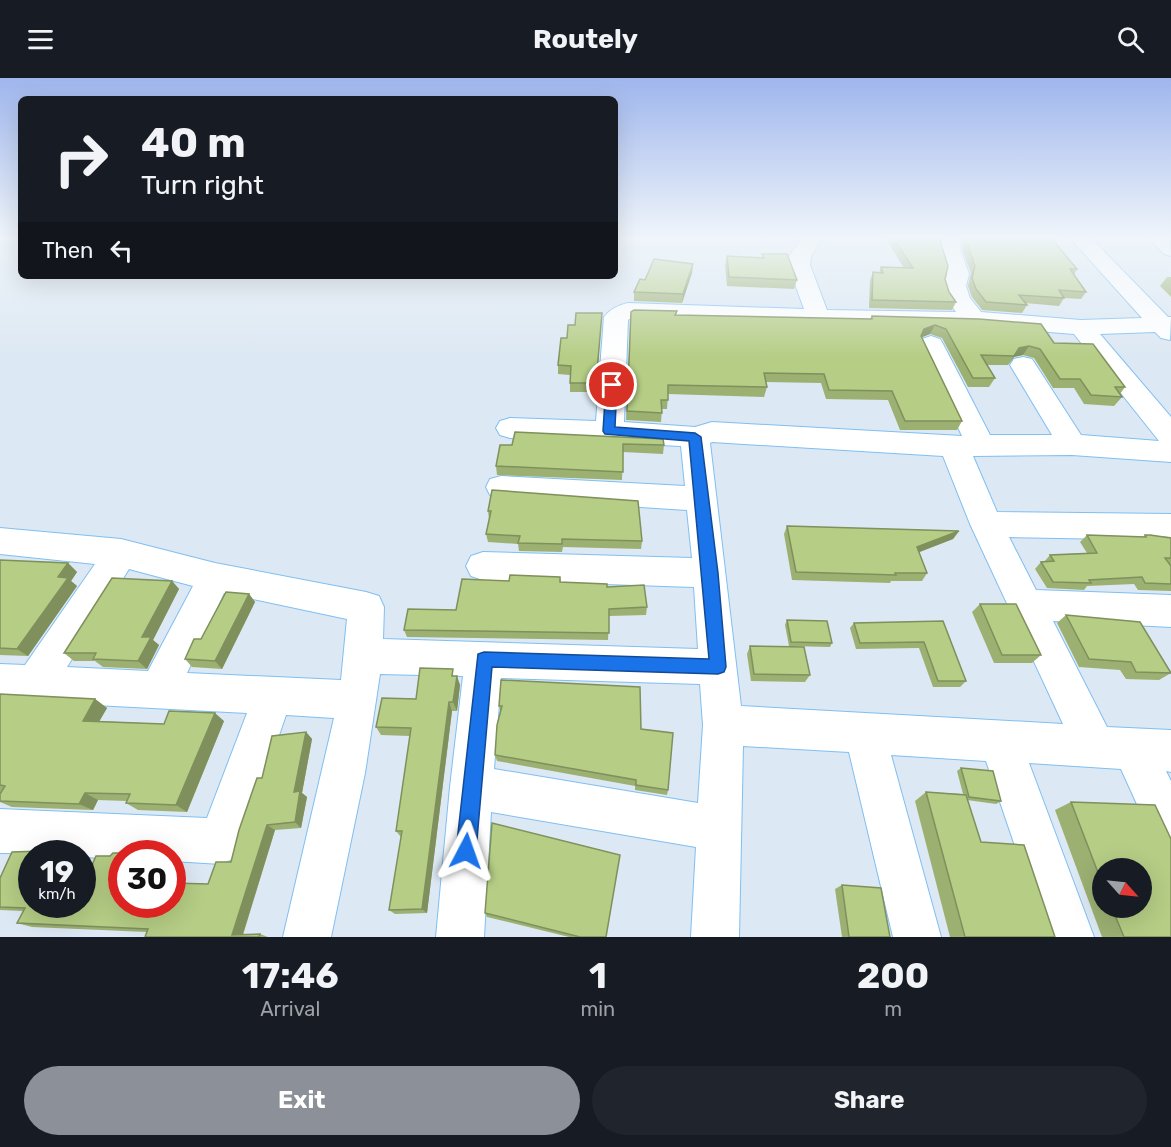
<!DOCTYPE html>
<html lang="en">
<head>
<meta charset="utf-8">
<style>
	body { margin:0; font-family:Rubik,sans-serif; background:#20242c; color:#f1f3f6; height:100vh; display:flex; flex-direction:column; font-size:22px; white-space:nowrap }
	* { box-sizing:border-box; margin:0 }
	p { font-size:20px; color:#9ea1a6 }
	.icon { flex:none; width:33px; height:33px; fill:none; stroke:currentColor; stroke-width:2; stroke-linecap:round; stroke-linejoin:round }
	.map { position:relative; height:859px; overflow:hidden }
	.details { display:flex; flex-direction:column; background:#171b24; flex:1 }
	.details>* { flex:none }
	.top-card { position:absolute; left:18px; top:18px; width:600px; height:183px; border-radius:9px; box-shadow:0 6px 24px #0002; background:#171b24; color:#f1f3f6; overflow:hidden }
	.needle { width:39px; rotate:117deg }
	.controls { position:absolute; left:1092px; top:780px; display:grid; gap:12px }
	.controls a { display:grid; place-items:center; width:60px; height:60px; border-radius:50%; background:#171b24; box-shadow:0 6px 24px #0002; font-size:30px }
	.speed { position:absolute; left:18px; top:762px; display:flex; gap:12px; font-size:30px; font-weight:700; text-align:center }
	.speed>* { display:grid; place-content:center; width:78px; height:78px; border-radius:50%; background:#171b24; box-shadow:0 6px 24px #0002; line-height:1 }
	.speed small { font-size:15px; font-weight:400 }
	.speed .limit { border:9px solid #d22; background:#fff; color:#111 }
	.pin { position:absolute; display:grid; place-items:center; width:51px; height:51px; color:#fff; margin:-26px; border:3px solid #fff; border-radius:50%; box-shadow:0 2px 6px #0007 }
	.me { position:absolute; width:66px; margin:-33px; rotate:4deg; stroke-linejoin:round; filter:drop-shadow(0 0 4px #0008) }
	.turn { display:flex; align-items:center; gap:21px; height:126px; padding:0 24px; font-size:27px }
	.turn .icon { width:78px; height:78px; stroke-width:2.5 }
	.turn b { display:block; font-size:42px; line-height:51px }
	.then { display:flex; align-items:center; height:57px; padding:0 24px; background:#0003; gap:12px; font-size:22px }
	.eta { display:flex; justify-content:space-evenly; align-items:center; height:102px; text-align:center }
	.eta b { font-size:36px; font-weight:700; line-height:42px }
	.primary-button { display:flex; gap:12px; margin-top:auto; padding:12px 24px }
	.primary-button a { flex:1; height:69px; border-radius:36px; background:#8c9099; color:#fff; font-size:24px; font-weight:700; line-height:69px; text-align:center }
	.primary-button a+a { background:#20242c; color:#f1f3f6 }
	header { display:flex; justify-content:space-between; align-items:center; height:78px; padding:0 24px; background:#171b24; font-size:27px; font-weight:700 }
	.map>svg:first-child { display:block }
</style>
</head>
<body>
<header><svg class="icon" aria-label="menu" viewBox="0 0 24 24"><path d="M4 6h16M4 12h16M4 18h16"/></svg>Routely<svg class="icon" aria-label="search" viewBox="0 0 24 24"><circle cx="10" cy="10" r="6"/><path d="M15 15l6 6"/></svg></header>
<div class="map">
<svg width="1171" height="859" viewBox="0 0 1171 859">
	<rect width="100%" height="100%" fill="#dce8f3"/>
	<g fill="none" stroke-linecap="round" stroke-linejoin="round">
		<defs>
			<g id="minor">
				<path d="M 802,160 L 822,160 L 811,178 L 810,187 L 827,232 L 956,234 L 947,221 L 944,208 L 947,196 L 940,173 L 940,160 L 960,160 L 961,173 L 969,196 L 966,208 L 970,220 L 981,234 L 1081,242 L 1142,240 L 1070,160 L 1091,160 L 1168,239 L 1171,239 L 1170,262 L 1161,260 L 1155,254 L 1100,256 L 1171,339 L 1171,384 L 1072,377 L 973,378 L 997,434 L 1171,436 L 1171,462 L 1009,459 L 1036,512 L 1171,517 L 1171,549 L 1053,543 L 1107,649 L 1171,652 L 1171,694 L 1166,693 L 1171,703 L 1171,772 L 1155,766 L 1121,691 L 1029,685 L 1094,859 L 1046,859 L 986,683 L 891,677 L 941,859 L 893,859 L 849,674 L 743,668 L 739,859 L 691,859 L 696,769 L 491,734 L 484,859 L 436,859 L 450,709 L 463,598 L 380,596 L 365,695 L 331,859 L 283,859 L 334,640 L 286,637 L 237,779 L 221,786 L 172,783 L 172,776 L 122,776 L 122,781 L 82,779 L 82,776 L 0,775 L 0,731 L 207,740 L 247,635 L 0,622 L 0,586 L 25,587 L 95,486 L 0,476 L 0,450 L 121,461 L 215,485 L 366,514 L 379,518 L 384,529 L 383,561 L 698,571 L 694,509 L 483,502 L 471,498 L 466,488 L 471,478 L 483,474 L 692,480 L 687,432 L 501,420 L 490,417 L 486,409 L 490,401 L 501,398 L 685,408 L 681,368 L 510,360 L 500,357 L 496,350 L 500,343 L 510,340 L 596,343 L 604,239 C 610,231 619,227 628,225 L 804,231 L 788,187 L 789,178 ZM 633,239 L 974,248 L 1074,256 L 1159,363 L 1081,357 L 1032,281 L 1023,279 L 1014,281 L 1010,287 L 1052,357 L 990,357 L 943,266 L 940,261 L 931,258 L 922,261 L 919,266 L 962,358 L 712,344 L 695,349 L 624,344 L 628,242 ZM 712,364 L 943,378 L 970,446 L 1063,646 L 741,628 L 710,365 ZM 129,491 L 193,508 L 148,593 L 67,589 ZM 224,515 L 347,541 L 341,602 L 187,595 ZM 501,600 L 700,606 L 703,647 L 698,725 L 494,691 Z"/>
				<path d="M 1149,160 L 1170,160 L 1171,178 L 1164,176 Z"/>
			</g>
		</defs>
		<use href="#minor" stroke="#7fbff2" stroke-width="2"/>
		<use href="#minor" fill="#fff" fill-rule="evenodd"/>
	</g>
	<g fill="#9cb072" fill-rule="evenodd">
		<path d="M 887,160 L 941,160 L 945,201 L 949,214 L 956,224 L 952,232 L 869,230 L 870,202 L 873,194 L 879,195 L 881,189 L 904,190 L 886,161 Z"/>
		<path d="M 962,160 L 1051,160 L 1077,191 L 1074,197 L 1086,214 L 1081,221 L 1064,220 L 1059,228 L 1025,225 L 1027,227 L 1022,235 L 982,232 L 972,219 L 968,208 L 971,195 L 963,173 Z"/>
		<path d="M 762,176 L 797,202 L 794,211 L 727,208 L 725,187 L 727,178 L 762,180 Z"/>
		<path d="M 693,186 L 692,195 L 682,225 L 634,223 L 634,214 L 645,202 Z"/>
		<path d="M 1167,199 L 1171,199 L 1171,219 L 1160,208 Z"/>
		<path d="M 677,233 L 676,237 L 870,241 L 872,238 L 979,241 L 1054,265 L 1125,309 L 1120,316 L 1122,319 L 1114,328 L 1084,326 L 1074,310 L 1053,310 L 1034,280 L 1023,277 L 1014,279 L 1008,287 L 987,287 L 995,300 L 989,309 L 968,309 L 942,260 L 930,256 L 922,259 L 962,343 L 957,352 L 900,352 L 888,322 L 826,321 L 821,305 L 766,304 L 767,309 L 764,319 L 668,316 L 667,331 L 662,331 L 661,344 L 626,342 L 631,234 Z"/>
		<path d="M 601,244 L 596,314 L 570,314 L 570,297 L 558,296 L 558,287 L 567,260 L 575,247 Z"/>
		<path d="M 515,354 L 664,367 L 663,376 L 623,374 L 622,402 L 497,397 L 496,388 L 512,367 Z"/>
		<path d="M 492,412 L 642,463 L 641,471 L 563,469 L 562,474 L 519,473 L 518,466 L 488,464 L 486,456 L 489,441 L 488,433 Z"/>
		<path d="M 787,448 L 959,453 L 953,461 L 919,474 L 927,495 L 922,503 L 891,503 L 890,505 L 792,502 L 784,456 Z"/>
		<path d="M 1087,457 L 1143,459 L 1145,457 L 1171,459 L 1171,487 L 1170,487 L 1171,488 L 1171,513 L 1138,512 L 1134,506 L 1087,508 L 1084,512 L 1047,510 L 1035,491 L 1041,484 L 1044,484 L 1050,477 L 1087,475 L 1080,464 Z"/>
		<path d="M 0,482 L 68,485 L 77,494 L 71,503 L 77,508 L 28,578 L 0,577 Z"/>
		<path d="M 560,499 L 561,504 L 607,509 L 647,529 L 646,537 L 609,538 L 608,562 L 407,559 L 404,552 L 456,532 L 509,503 Z"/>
		<path d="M 172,503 L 179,511 L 153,562 L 159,567 L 147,591 L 103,589 L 95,583 L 74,583 L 64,575 Z"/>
		<path d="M 249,516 L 255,524 L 222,591 L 192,589 L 185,581 L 201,561 Z"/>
		<path d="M 980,526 L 1041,577 L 1032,585 L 994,585 L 972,534 Z"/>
		<path d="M 1066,537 L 1171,595 L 1159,602 L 1126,601 L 1120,592 L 1079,589 L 1057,545 Z"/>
		<path d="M 787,542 L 832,565 L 830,569 L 789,568 L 785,547 Z"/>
		<path d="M 943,543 L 966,603 L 960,609 L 933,609 L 919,570 L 856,571 L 850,550 L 854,545 Z"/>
		<path d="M 750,568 L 810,597 L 805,604 L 751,603 L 747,576 Z"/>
		<path d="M 456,598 L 460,607 L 457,633 L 452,633 L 427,835 L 395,836 L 389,832 L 401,759 L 396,753 L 410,658 L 381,657 L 376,649 L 416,621 Z"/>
		<path d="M 0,616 L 95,621 L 107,630 L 99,643 L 164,646 L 224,643 L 187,734 L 138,732 L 126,725 L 127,723 L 98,722 L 93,732 L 12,729 L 0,724 L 0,716 L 1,714 L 0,714 Z"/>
		<path d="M 499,628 L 641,651 L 668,712 L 667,717 L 635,712 L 635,708 L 497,683 L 495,677 L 501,635 Z"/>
		<path d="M 306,654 L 312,661 L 302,715 L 307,719 L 301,750 L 275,752 L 243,857 L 260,856 L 268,859 L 145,859 L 147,854 L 32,849 L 17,845 L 23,833 L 0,832 L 0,800 L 12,774 L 40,773 L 46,776 L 32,776 L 32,826 L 82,826 L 82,803 L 85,803 L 96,778 L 110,778 L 113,775 L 126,776 L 122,776 L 122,826 L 172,826 L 172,805 L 208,806 L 216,784 L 231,784 L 239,752 L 257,700 L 262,700 L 272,658 Z"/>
		<path d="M 961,690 L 1001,723 L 996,726 L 967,722 L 981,764 L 1055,859 L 950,859 L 915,723 L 926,714 L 963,716 L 957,693 Z"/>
		<path d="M 1071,724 L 1171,859 L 1102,859 L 1055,732 ZM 1102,790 L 1142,830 L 1102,830 Z"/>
		<path d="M 842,807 L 890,859 L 842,859 L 835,811 Z"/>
		<path d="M 485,835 L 606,859 L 569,859 L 487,839 Z"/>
	</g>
	<g fill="#7f905d">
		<path d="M 693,186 L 692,195 L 682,225 L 683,216 Z"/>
		<path d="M 935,247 L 930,256 L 920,260 L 924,251 Z"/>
		<path d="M 1029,268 L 1023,277 L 1014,279 L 1008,287 L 1019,270 Z"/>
		<path d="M 959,453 L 953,461 L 912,477 L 917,469 Z"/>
		<path d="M 68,485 L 77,494 L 71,503 L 77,508 L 28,578 L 17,571 L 58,499 Z"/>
		<path d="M 172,503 L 179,511 L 153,562 L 159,567 L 147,591 L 138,583 L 142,559 Z"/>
		<path d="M 249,516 L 255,524 L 222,591 L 215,583 Z"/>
		<path d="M 457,598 L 460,607 L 457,633 L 453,624 Z"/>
		<path d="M 95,621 L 107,630 L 95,651 L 83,643 Z"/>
		<path d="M 449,624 L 452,633 L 427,835 L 422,831 Z"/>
		<path d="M 215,635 L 224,643 L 187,734 L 176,727 Z"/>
		<path d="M 306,654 L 312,661 L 302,715 L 307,719 L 301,750 L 295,744 L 294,714 Z"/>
		<path d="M 85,715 L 98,722 L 93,732 L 79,726 Z"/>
		<path d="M 267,747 L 275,752 L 242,859 L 232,857 Z"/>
		<path d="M 122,785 L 122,806 L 114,803 Z"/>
		<path d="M 32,791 L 32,803 L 27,801 Z"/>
	</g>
	<g fill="#b5cd85" stroke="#7f905d" stroke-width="1.5">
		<path d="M 893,160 L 941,160 L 941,166 L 948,188 L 945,201 L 949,214 L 956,224 L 872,222 L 873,194 L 883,195 L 881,189 L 913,190 Z"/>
		<path d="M 966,160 L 1051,160 L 1077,191 L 1070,191 L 1086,214 L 1059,212 L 1064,220 L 1019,217 L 1027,227 L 986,224 L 976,211 L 972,200 L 975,188 L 967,165 Z"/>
		<path d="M 762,176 L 787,176 L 797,202 L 729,199 L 727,178 L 764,180 Z"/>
		<path d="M 654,181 L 693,186 L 683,216 L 634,214 L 640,201 L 645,202 Z"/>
		<path d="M 634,232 L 677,233 L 675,237 L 872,241 L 872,238 L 979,241 L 1041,246 L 1054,265 L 1093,266 L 1125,309 L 1115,309 L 1122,319 L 1091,317 L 1080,301 L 1060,301 L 1040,271 L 1029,268 L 1019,270 L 1014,278 L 981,277 L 995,300 L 973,300 L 946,251 L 935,247 L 924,251 L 921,258 L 962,343 L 905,343 L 892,313 L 829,312 L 824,296 L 764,295 L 767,309 L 668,307 L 668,322 L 661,322 L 662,335 L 627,333 L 631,234 Z"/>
		<path d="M 576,235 L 602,235 L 596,305 L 570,305 L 571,288 L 558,287 L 561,260 L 567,260 L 568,247 L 575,247 Z"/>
		<path d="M 515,354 L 663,361 L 664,367 L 623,366 L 623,394 L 496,388 L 500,367 L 512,367 Z"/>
		<path d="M 492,412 L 638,423 L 642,463 L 562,461 L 562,466 L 518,465 L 520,458 L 486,456 L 491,433 L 488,433 Z"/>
		<path d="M 787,448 L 959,453 L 917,469 L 927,495 L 895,495 L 896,497 L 796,494 Z"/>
		<path d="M 1087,457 L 1146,459 L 1145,457 L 1150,457 L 1171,460 L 1171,480 L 1165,480 L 1171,488 L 1171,506 L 1145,505 L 1142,499 L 1089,502 L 1091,505 L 1053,504 L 1041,484 L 1054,483 L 1050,477 L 1097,475 Z"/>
		<path d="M 0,482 L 68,485 L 58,499 L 68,500 L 17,571 L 0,570 Z"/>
		<path d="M 510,497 L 560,499 L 560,504 L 607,506 L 607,509 L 644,507 L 647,529 L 609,531 L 609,555 L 404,552 L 408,531 L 456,532 L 462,501 L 509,503 Z"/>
		<path d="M 112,500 L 172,503 L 142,559 L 151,559 L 138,583 L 93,581 L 96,575 L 64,575 Z"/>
		<path d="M 226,514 L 249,516 L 215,583 L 185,581 L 194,561 L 201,561 Z"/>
		<path d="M 980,526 L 1016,526 L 1041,577 L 1002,577 Z"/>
		<path d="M 1066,537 L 1140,544 L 1171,595 L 1136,594 L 1131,584 L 1089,581 Z"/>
		<path d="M 787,542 L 827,543 L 832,565 L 791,564 Z"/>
		<path d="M 943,543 L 966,603 L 938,603 L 924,564 L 860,565 L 854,545 Z"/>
		<path d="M 750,568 L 804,569 L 810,597 L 754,596 Z"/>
		<path d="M 420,590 L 453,591 L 452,598 L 457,598 L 453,624 L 449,624 L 422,831 L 389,832 L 402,753 L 396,753 L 411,650 L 376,649 L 382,620 L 416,621 Z"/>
		<path d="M 501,602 L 640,609 L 641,651 L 673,655 L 668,712 L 636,707 L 636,702 L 495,677 L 497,647 L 502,628 L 499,628 Z"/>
		<path d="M 0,616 L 95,621 L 83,643 L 164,646 L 169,633 L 215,635 L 176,727 L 126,725 L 130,716 L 85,715 L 79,726 L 0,723 L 0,716 L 5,708 L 0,707 Z"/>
		<path d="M 306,654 L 294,714 L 300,713 L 295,744 L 267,747 L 232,857 L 260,856 L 259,859 L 145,859 L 148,851 L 17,845 L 25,830 L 0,829 L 0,800 L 12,774 L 40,773 L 39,776 L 32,776 L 32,791 L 27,801 L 32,801 L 32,826 L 82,826 L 82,803 L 85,803 L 96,778 L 110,778 L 113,775 L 126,775 L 122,776 L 122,785 L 114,803 L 122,804 L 122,826 L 172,826 L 172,805 L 208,806 L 216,784 L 231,784 L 239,752 L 257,700 L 262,700 L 272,658 Z"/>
		<path d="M 961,690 L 993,693 L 1001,723 L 969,719 Z"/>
		<path d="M 926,714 L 966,717 L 981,764 L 1024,767 L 1055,859 L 965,859 Z"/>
		<path d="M 1071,724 L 1155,727 L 1171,761 L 1171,859 L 1124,859 L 1112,830 L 1142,830 L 1142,790 L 1102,790 L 1102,805 Z"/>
		<path d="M 492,745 L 620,777 L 606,859 L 580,859 L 485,835 Z"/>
		<path d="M 842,807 L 881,810 L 890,859 L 849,859 Z"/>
	</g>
	<linearGradient id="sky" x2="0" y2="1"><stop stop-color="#9fb6ed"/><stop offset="0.57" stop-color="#eff5fa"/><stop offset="1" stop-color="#eff5fa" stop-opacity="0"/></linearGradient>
	<rect width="1171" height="280" fill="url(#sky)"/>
	<path fill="#1a73e8" stroke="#114b97" stroke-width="1.5" d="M 612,303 L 617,307 L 615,349 L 695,355 L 701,359 L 718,495 L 726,589 L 724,594 L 718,596 L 492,589 L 476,773 L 473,780 L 466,783 L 459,780 L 456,773 L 478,576 L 484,574 L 709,581 L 689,363 L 605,356 L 603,353 L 606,307 Z"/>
</svg>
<div class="controls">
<a><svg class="needle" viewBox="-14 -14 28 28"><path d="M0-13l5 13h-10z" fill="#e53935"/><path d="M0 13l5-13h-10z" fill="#9ea1a6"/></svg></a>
</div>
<div class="speed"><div>19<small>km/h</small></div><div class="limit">30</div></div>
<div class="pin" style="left:612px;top:307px;background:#d93025"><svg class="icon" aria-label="arrive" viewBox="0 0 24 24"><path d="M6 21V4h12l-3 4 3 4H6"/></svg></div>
<svg class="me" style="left:466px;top:773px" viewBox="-20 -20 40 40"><path d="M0-17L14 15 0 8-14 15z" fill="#1a73e8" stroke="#fff" stroke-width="4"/></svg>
<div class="top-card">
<div class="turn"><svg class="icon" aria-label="right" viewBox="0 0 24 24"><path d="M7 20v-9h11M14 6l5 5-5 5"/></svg><div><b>40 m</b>Turn right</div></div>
<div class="then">Then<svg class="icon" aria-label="left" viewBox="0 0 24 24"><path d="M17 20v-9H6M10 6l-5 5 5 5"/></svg></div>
</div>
</div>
<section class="details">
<div class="eta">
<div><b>17:46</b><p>Arrival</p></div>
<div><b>1</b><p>min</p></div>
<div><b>200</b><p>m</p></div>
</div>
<div class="primary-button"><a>Exit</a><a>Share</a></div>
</section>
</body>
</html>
